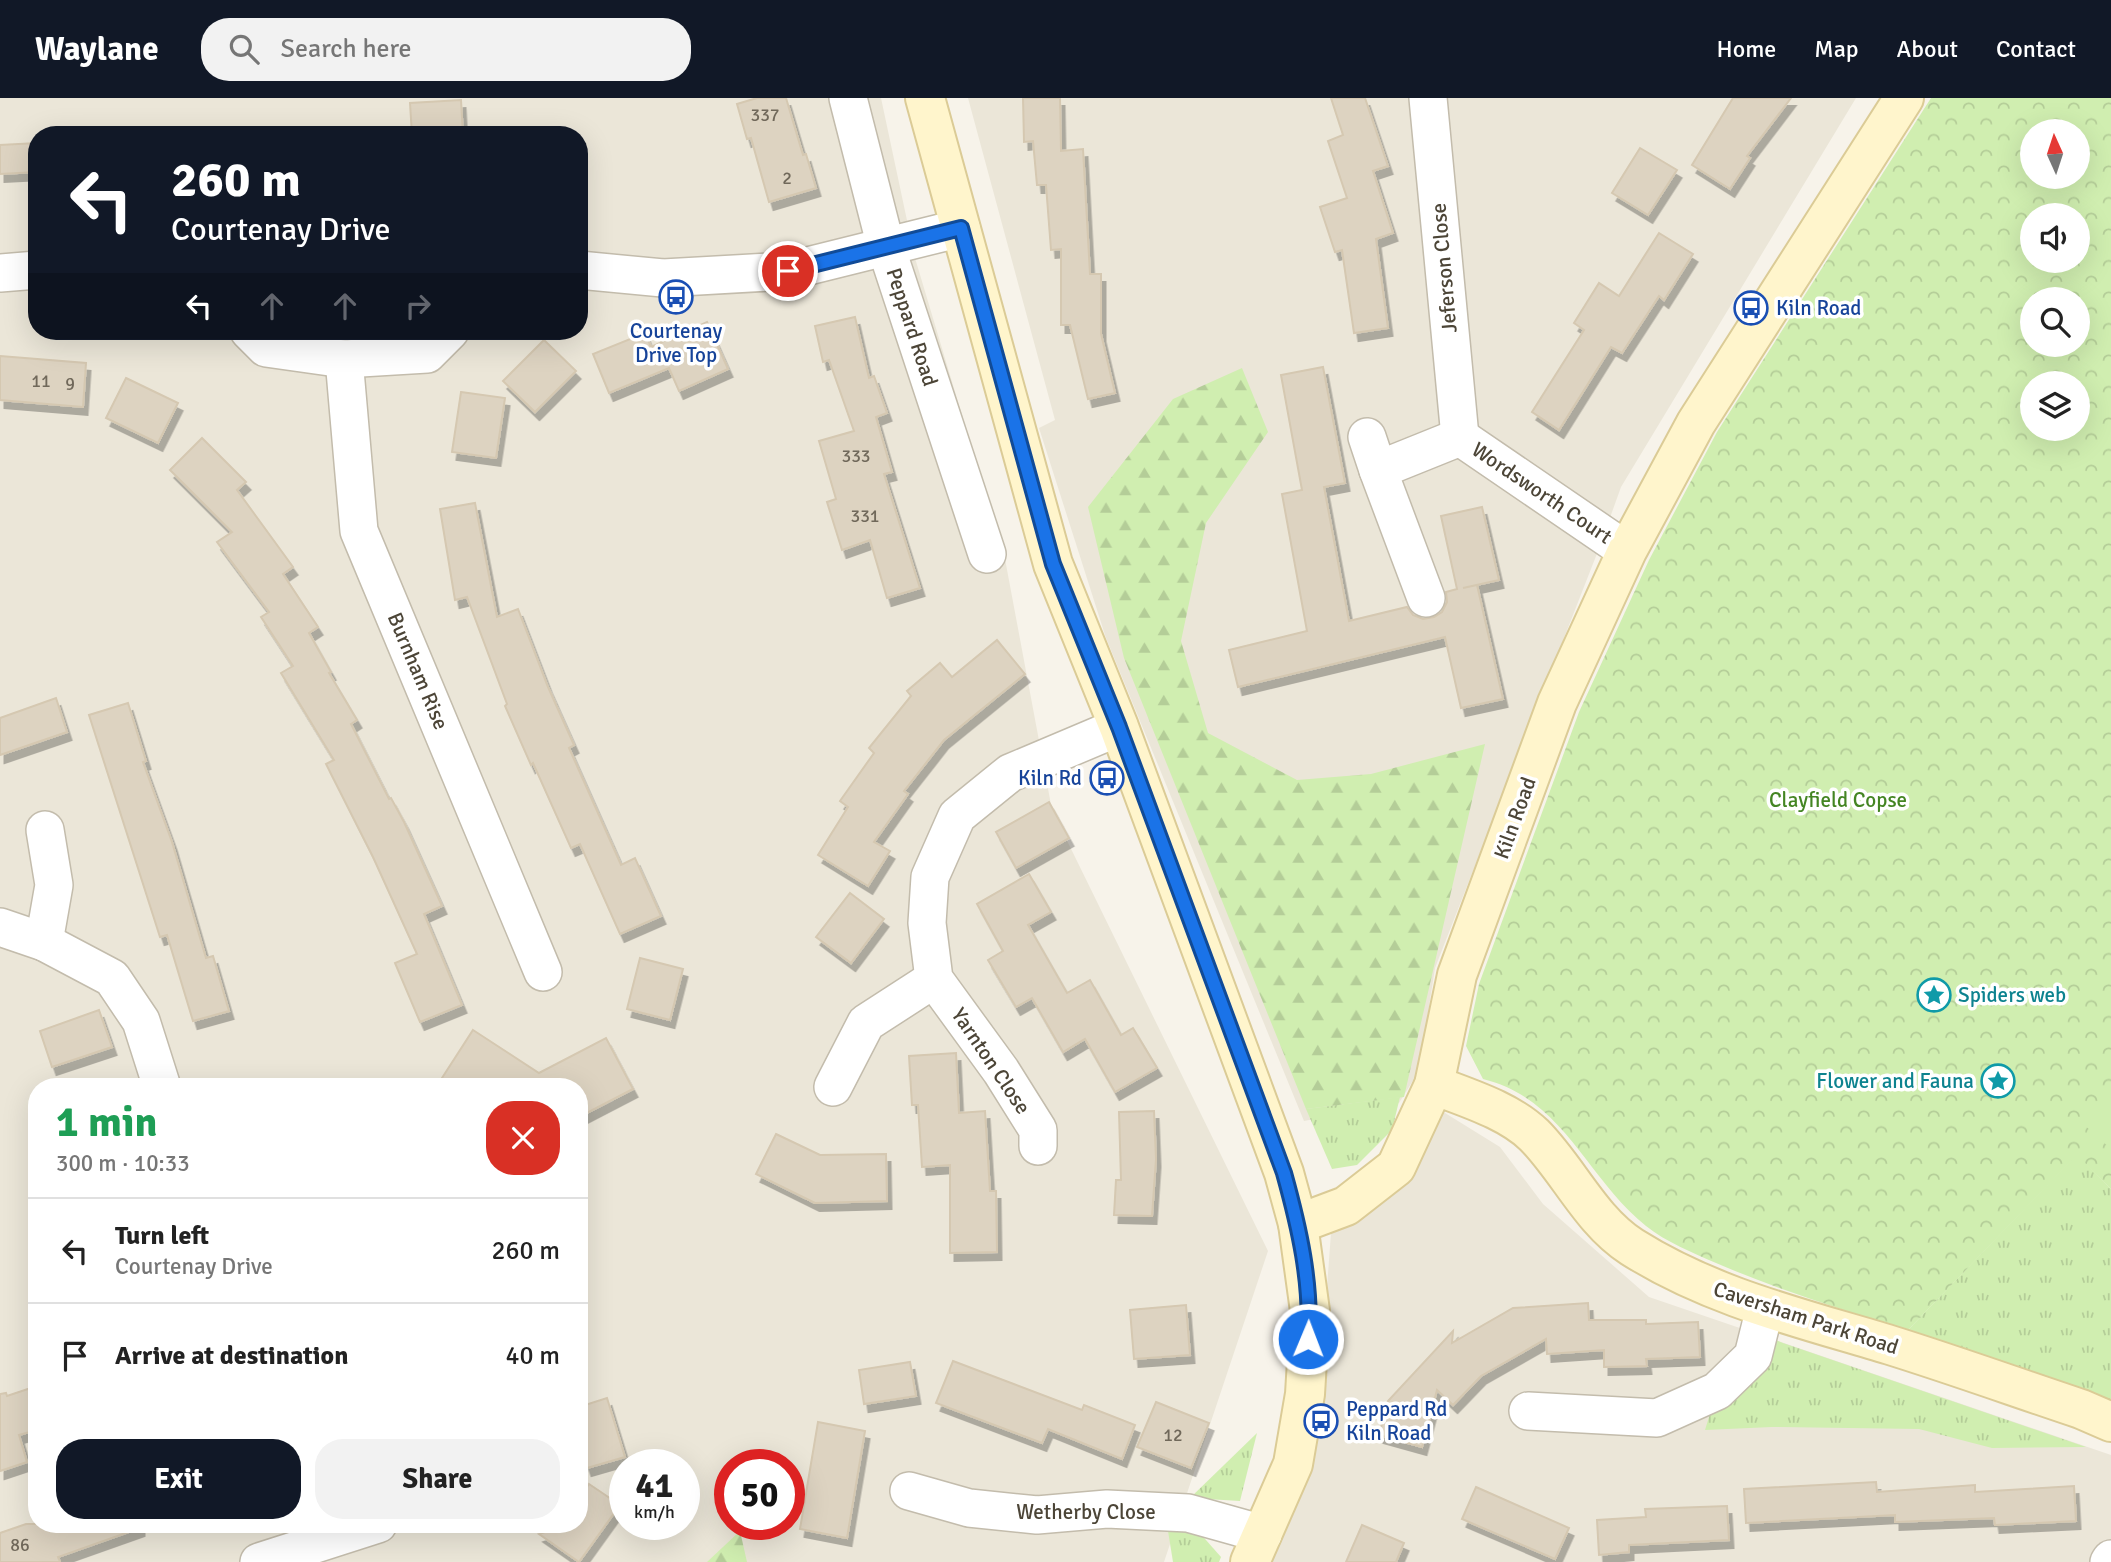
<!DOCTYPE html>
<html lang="en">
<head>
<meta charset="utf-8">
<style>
	body { margin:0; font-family:Signika,sans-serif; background:#f2f2f2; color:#222; height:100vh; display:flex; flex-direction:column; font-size:26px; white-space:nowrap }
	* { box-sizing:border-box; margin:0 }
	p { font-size:23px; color:#767676 }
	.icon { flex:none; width:38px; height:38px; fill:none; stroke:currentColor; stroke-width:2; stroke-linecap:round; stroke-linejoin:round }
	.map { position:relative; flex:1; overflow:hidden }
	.panel { position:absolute; left:28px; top:980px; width:560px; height:455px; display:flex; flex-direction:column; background:#fff; border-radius:28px; box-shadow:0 7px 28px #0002 }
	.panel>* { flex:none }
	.banner { position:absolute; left:28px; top:28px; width:560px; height:214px; border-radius:28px; box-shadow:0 7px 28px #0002; background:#111827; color:#fff; overflow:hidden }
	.needle { width:46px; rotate:357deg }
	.controls { position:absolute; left:2020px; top:21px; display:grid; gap:14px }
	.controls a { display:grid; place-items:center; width:70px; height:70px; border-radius:50%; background:#fff; box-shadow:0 7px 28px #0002; font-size:35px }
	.speed { position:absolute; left:609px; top:1351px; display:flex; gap:14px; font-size:35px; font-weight:700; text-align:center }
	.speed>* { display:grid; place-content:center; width:91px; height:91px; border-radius:50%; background:#fff; box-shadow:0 7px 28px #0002; line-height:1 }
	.speed small { font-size:18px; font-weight:400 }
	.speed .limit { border:10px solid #d22; background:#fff; color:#111 }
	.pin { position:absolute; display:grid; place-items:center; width:60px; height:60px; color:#fff; margin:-30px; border:4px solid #fff; border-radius:50%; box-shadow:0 2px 7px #0007 }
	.me { position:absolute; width:77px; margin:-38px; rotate:1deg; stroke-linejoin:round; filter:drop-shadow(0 0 5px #0008) }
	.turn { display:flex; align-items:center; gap:24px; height:147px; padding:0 28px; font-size:32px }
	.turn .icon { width:91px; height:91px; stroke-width:2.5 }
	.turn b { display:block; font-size:49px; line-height:60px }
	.lanes { display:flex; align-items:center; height:66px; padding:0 28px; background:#0003; justify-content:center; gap:35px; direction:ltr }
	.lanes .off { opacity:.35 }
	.round { display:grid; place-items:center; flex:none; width:74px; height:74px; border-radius:28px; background:#f2f2f2 }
	.headline { display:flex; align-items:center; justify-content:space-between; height:119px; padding:0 28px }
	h1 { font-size:42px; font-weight:700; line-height:52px; color:#1e9e55 }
	.primary-button { display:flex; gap:14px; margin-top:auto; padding:14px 28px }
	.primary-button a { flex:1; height:80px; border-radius:28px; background:#111827; color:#fff; font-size:28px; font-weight:700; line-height:80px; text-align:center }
	.primary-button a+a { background:#f2f2f2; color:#222 }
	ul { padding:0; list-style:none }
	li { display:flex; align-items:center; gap:21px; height:105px; padding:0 28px; border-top:2px solid #e0e0e0 }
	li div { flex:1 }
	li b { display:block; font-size:26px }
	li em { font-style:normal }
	header { display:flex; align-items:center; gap:42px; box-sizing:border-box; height:98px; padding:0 35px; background:#111827; color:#fff }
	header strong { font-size:33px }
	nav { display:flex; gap:38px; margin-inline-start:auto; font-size:24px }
	.search { width:490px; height:63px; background:#f2f2f2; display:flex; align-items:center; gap:18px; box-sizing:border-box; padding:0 24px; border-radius:28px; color:#767676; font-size:26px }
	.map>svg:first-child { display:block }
</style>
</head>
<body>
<header>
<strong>Waylane</strong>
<div class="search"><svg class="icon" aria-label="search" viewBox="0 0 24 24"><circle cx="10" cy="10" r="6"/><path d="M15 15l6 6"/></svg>Search here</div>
<nav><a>Home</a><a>Map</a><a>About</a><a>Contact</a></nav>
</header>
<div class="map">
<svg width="2111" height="1464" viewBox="0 0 2111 1464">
	<defs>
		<pattern id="grass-tufts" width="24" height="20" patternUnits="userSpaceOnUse" patternTransform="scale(1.75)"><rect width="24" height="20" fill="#d0eeb0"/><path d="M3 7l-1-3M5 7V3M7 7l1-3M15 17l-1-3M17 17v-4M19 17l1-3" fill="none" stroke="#b4cd98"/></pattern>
		<pattern id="forest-firs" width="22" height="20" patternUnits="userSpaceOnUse" patternTransform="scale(1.75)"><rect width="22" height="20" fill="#d0eeb0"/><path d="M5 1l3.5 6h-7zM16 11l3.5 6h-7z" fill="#b4cd98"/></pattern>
		<pattern id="park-crowns" width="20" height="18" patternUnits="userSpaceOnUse" patternTransform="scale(1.75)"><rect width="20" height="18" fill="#d0eeb0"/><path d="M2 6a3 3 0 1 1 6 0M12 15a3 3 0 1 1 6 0" fill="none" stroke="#b4cd98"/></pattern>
		<filter id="shadow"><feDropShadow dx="4.5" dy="8" stdDeviation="0" flood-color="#0004"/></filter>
	</defs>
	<rect width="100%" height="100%" fill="#f7f3ea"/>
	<g fill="#ebe6d8" fill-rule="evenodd">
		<path d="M 0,0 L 881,0 L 915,160 L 1005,461 L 1052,712 L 1268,1153 L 1164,1464 L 0,1464 ZM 37,37 L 579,37 L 579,233 L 37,233 ZM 37,989 L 579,989 L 579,1426 L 37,1426 ZM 625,1367 L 684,1367 L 684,1426 L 625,1426 ZM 730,1367 L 789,1367 L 789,1426 L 730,1426 Z"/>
		<path d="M 968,0 L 1856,0 L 1621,389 L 1598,453 L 1435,870 L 1419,973 L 1399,1005 L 1304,1023 L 1106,540 L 1039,330 L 1055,322 Z"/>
		<path d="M 1437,1010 L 1500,1049 L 1543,1106 L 1649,1199 L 2111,1357 L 2111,1464 L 1261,1464 L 1324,1230 L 1333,1108 Z"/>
	</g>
	<g fill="url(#grass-tufts)">
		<path d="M 1400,999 L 1392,1032 L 1357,1067 L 1332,1071 L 1306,1011 Z"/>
		<path d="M 2077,1056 L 2111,1091 L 2111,1303 L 1907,1233 Z"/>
		<path d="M 1759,1235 L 1783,1245 L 2086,1349 L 1992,1350 L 1919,1331 L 1772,1329 L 1705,1332 L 1717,1293 Z"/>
		<path d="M 1257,1335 L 1240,1403 L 1190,1400 Z"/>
		<path d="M 1168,1433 L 1198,1433 L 1221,1459 L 1219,1464 L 1173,1464 Z"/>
	</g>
	<g fill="url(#forest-firs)">
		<path d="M 1242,270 L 1268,334 L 1206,425 L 1181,543 L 1208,635 L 1297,682 L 1371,676 L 1485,646 L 1404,999 L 1306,1011 L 1124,560 L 1088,409 L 1173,301 Z"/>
		<path d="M 740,1433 L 747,1464 L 707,1464 Z"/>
	</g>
	<path fill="url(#park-crowns)" fill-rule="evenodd" d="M 1931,0 L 2111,0 L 2111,1091 L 2077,1057 L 1907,1233 C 1843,1211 1778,1192 1716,1165 C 1693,1155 1666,1144 1646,1128 C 1587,1081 1564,1001 1483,981 L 1466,948 L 1479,886 L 1579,614 L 1649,462 L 1717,334 ZM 2032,33 L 2077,33 L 2077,79 L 2032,79 ZM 2032,117 L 2077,117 L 2077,163 L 2032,163 ZM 2032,201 L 2077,201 L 2077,247 L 2032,247 ZM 2032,285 L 2077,285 L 2077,331 L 2032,331 Z"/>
	<path fill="#d0eeb0" d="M 2111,990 L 2111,1051 L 2081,1024 Z"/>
	<g fill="#ddd3c1" stroke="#d5c8b1" stroke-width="2" filter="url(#shadow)">
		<path d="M 757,0 L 786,0 L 803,57 L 806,56 L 816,90 L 769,104 L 751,40 L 747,41 L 737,6 Z"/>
		<path d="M 1023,0 L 1060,0 L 1061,53 L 1083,51 L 1090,176 L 1101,176 L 1101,236 L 1115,295 L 1088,301 L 1070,227 L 1061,227 L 1061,151 L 1051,152 L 1046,87 L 1037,87 L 1033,43 L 1024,44 Z"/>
		<path d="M 1331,0 L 1365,0 L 1388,68 L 1373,73 L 1393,135 L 1376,141 L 1388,230 L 1354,235 L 1342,152 L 1335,154 L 1320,109 L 1347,100 L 1328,43 L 1343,37 Z"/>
		<path d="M 1733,0 L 1791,0 L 1747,58 L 1750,60 L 1730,91 L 1692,67 Z"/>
		<path d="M 461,2 L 463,37 L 412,37 L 410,5 Z"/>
		<path d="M 37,45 L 37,74 L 0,76 L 0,47 Z"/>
		<path d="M 1640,50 L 1677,72 L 1648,117 L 1612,95 Z"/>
		<path d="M 1659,135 L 1693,156 L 1664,202 L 1659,198 L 1622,255 L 1611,249 L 1559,332 L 1532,314 L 1584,232 L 1574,225 L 1599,185 L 1619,198 Z"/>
		<path d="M 855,219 L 869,280 L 874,278 L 887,315 L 876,319 L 892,374 L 884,376 L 920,490 L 887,500 L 870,442 L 842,452 L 827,404 L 836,401 L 819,343 L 854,333 L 829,262 L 823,264 L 815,228 Z"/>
		<path d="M 707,224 L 728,271 L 679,293 L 669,270 L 609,295 L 593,256 L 645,235 L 651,249 Z"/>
		<path d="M 544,242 L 576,273 L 535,314 L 503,283 Z"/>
		<path d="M 0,258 L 86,265 L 83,309 L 0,302 Z"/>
		<path d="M 1323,269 L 1345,385 L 1324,389 L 1349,523 L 1407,509 L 1413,517 L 1423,521 L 1434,519 L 1442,514 L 1447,504 L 1446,494 L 1457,491 L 1441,418 L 1482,409 L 1499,482 L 1463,490 L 1477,487 L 1503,601 L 1461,610 L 1445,539 L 1238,589 L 1229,552 L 1307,533 L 1282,396 L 1302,392 L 1281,277 Z"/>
		<path d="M 126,280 L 178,305 L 158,345 L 106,320 Z"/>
		<path d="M 461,294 L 505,300 L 496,360 L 452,354 Z"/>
		<path d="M 202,340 L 246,384 L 237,392 L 293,469 L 283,476 L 318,529 L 309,535 L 331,574 L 329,575 L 357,622 L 351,626 L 389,701 L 391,700 L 404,724 L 442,808 L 424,816 L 462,907 L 420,924 L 395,865 L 417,856 L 373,759 L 326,666 L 334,662 L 281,575 L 293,568 L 261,519 L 269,514 L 217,444 L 232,434 L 170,372 Z"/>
		<path d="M 475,405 L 497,519 L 518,511 L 548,589 L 574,647 L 569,650 L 621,767 L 635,760 L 661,818 L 620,836 L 580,746 L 571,750 L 533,665 L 531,667 L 505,608 L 507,606 L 467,499 L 455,502 L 440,411 Z"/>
		<path d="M 997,542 L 1025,576 L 944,642 L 904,693 L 908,696 L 874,744 L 890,753 L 868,788 L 818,757 L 848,709 L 840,703 L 874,655 L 869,650 L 911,598 L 907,593 L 940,565 L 952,579 Z"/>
		<path d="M 56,600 L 67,634 L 0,657 L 0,620 Z"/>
		<path d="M 128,605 L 146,663 L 143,664 L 172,744 L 206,860 L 213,858 L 229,913 L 193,923 L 167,837 L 160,839 L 89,617 Z"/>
		<path d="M 1049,704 L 1069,740 L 1016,770 L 996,734 Z"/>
		<path d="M 1029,776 L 1051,814 L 1028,827 L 1067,895 L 1090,882 L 1121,937 L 1133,930 L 1157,970 L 1115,994 L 1085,941 L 1063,954 L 1032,900 L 1016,909 L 988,862 L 1003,853 L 977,806 Z"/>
		<path d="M 850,795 L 884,821 L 851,865 L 816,839 Z"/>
		<path d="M 640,860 L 683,871 L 670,922 L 627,911 Z"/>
		<path d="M 99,912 L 112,949 L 52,969 L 40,933 Z"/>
		<path d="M 473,932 L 539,975 L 606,940 L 633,991 L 579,1019 L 579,989 L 455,989 L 442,980 Z"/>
		<path d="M 956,955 L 959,1015 L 985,1013 L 990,1093 L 996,1093 L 997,1154 L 950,1155 L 950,1067 L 922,1069 L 918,1007 L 912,1007 L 909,958 Z"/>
		<path d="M 1154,1013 L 1156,1061 L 1152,1118 L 1114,1117 L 1116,1082 L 1121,1082 L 1119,1014 Z"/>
		<path d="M 776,1036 L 820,1057 L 886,1056 L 887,1103 L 815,1105 L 756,1076 Z"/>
		<path d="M 1588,1205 L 1589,1222 L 1646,1222 L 1646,1226 L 1698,1224 L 1700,1259 L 1646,1261 L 1647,1268 L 1604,1269 L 1604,1252 L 1547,1256 L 1546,1241 L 1481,1278 L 1453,1307 L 1437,1292 L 1422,1349 L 1379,1337 L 1388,1303 L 1453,1233 L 1452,1245 L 1513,1210 Z"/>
		<path d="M 1186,1207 L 1190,1257 L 1134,1261 L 1130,1212 Z"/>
		<path d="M 953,1263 L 1082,1312 L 1084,1307 L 1135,1327 L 1122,1361 L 1048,1331 L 1042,1345 L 936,1305 Z"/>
		<path d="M 910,1264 L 916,1298 L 864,1306 L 859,1272 Z"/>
		<path d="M 37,1288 L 37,1332 L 19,1337 L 27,1364 L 0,1373 L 0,1296 L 6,1295 L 7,1298 Z"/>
		<path d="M 607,1300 L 625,1359 L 587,1370 L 579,1346 L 579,1309 Z"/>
		<path d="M 1156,1304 L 1209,1325 L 1191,1370 L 1137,1349 Z"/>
		<path d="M 818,1324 L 865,1333 L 847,1440 L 800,1431 Z"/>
		<path d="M 1876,1384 L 1877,1394 L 1975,1387 L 1975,1394 L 2074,1388 L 2076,1423 L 1995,1427 L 1994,1420 L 1895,1424 L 1895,1417 L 1746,1425 L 1744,1391 Z"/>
		<path d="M 589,1386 L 620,1407 L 579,1464 L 539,1436 L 560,1429 L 562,1426 L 579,1426 L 579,1401 Z"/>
		<path d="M 1476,1389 L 1569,1430 L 1555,1461 L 1462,1421 Z"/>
		<path d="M 1727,1408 L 1729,1442 L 1629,1447 L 1629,1454 L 1599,1457 L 1597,1422 L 1646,1419 L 1645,1411 Z"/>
		<path d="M 26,1426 L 140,1426 L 140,1430 L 58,1459 L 60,1464 L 0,1464 L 0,1435 Z"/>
		<path d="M 1362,1427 L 1404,1445 L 1396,1464 L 1346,1464 Z"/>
	</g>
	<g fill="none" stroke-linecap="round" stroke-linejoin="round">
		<defs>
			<g id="street">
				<path d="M 848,0 L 886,149 L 987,456"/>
				<path d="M 1428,0 L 1460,339"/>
				<path d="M 579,172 L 663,180 L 788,173 L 961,130"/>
				<path d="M 0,175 L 37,172"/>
				<path d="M 249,233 L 266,250 L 344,261 L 427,256 L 450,233"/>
				<path d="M 344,261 L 359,433 L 543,874"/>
				<path d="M 1367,339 L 1378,372 L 1460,339 L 1627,453"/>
				<path d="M 1378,372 L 1426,500"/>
				<path d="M 0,829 L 44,844 L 112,880 L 141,923 L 162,989"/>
				<path d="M 44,844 L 54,787 L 45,732"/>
				<path d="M 833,989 L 866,925 L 934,881"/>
				<path d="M 1038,1048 L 1038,1032 L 1001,973 L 934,881 L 927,825 L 930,779 L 957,718 L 1010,675 L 1119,629"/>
				<path d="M 1528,1313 L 1657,1320 L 1717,1293 L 1753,1258 L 1765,1210"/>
				<path d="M 909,1393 L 969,1410 L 1037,1417 L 1107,1411 L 1188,1415 L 1263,1436"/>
				<path d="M 259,1464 L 378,1426"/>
				<path d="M 2109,1464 L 2111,1461"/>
			</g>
			<g id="secondary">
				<path d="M 925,0 L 1053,466 L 1119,629 L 1284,1075 L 1298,1126 L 1310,1213 L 1305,1296 L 1293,1366 L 1250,1464"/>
				<path d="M 1434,987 C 1467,1000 1508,1012 1534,1037 C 1568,1071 1590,1122 1632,1149 C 1711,1199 1801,1220 1890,1247 C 1954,1267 2018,1290 2081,1311 L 2111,1324"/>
				<path d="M 1298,1126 L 1346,1108 L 1396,1069 L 1434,987 L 1457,877 L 1557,605 L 1627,453 L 1696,325 L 1904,0"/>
			</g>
		</defs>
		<use href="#street" stroke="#c3bcac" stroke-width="40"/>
		<use href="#secondary" stroke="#dbcb96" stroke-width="42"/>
		<use href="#street" stroke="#fff" stroke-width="37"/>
		<use href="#secondary" stroke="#fff5cc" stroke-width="38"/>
	</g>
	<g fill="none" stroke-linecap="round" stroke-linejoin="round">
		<defs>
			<path id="route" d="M 788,173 L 961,130 L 1053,466 L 1119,629 L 1284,1075 C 1299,1129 1312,1185 1308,1241"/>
		</defs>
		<use href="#route" stroke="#114b97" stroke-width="18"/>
		<use href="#route" stroke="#1a73e8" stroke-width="12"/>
	</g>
	<defs>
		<symbol id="bus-ring" viewBox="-11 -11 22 22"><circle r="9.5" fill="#fff" stroke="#1a4fb4" stroke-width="1.5"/><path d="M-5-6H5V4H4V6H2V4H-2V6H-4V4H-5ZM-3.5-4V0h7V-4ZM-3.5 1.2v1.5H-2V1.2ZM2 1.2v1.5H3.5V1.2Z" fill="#1a4fb4"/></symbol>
		<symbol id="sight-ring" viewBox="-11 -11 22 22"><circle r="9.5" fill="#fff" stroke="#0f9aa8" stroke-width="1.5"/><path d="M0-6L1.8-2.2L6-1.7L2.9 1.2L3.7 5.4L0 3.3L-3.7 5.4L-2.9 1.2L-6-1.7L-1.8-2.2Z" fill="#0f9aa8"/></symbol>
	</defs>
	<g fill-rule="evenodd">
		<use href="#bus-ring" x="657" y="180" width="38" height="38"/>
		<use href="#bus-ring" x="1732" y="191" width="38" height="38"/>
		<use href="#bus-ring" x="1088" y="661" width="38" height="38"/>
		<use href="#sight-ring" x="1915" y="878" width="38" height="38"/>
		<use href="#sight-ring" x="1979" y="964" width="38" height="38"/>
		<use href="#bus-ring" x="1302" y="1304" width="38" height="38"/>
	</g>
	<g text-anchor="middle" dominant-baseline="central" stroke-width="7" stroke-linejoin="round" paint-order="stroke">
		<g font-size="18" fill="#70685a">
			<text x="765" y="17">337</text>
			<text x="787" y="80">2</text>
			<text x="41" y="283">11</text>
			<text x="70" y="286">9</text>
			<text x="856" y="358">333</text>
			<text x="865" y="418">331</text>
			<text x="1173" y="1337">12</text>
			<text x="20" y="1447">86</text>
		</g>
		<g font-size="21" fill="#4c4537" stroke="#fff">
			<text transform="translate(1444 170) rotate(-95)">Jeferson Close</text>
			<text transform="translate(912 229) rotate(72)">Peppard Road</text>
			<text transform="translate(1542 395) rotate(34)">Wordsworth Court</text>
			<text transform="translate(418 573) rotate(67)">Burnham Rise</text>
			<text transform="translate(1515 720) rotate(-70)">Kiln Road</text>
			<text transform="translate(991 963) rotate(56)">Yarnton Close</text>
			<text transform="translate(1806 1220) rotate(18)">Caversham Park Road</text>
			<text x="1086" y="1414">Wetherby Close</text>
		</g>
		<g font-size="21" fill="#164399" stroke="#fff" text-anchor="start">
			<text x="1776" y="210">Kiln Road</text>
			<text x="676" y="233" text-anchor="middle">Courtenay<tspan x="676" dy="24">Drive Top</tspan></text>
			<text x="1082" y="680" text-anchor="end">Kiln Rd</text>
			<text x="1346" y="1311">Peppard Rd<tspan x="1346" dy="24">Kiln Road</tspan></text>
		</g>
		<g font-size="21" fill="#448523" stroke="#fff">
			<text x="1838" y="702">Clayfield Copse</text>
		</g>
		<g font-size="21" fill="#0d838f" stroke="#fff" text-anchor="start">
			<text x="1958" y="897">Spiders web</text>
			<text x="1974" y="983" text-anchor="end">Flower and Fauna</text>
		</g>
	</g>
</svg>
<div class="controls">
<a><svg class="needle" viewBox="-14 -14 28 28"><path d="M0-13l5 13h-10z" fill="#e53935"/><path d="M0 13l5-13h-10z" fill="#767676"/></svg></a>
<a><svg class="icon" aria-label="sound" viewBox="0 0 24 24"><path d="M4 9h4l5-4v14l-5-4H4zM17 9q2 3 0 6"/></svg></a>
<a><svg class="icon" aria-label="search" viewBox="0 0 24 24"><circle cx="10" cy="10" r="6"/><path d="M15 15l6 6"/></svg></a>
<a><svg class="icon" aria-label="layers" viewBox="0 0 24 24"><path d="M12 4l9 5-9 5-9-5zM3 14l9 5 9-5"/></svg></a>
</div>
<div class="speed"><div>41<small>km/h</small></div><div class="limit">50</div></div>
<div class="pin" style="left:788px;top:173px;background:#d93025"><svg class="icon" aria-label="arrive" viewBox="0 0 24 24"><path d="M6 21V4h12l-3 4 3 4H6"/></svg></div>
<svg class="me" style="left:1308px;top:1241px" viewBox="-20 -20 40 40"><circle r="17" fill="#1a73e8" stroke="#fff" stroke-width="3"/><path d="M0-11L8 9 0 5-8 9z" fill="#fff"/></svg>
<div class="banner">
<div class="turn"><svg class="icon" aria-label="left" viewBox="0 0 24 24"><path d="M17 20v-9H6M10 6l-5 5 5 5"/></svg><div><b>260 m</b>Courtenay Drive</div></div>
<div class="lanes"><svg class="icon" aria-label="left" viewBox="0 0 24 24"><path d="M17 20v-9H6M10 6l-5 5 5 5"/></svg><svg class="icon off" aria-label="ahead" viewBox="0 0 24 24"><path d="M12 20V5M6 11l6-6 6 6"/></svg><svg class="icon off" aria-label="ahead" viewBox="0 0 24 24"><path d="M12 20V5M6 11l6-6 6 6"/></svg><svg class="icon off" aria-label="right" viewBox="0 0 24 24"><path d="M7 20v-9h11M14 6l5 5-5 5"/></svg></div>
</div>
<section class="panel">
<div class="headline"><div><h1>1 min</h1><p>300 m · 10:33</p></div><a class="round" style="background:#d93025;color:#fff"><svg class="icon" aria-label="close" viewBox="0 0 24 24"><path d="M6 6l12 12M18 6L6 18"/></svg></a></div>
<ul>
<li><svg class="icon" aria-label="left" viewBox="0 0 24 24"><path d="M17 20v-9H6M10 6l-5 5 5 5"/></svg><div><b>Turn left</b><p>Courtenay Drive</p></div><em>260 m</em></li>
<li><svg class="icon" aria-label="arrive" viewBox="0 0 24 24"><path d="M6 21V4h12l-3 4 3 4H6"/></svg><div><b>Arrive at destination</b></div><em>40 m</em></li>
</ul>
<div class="primary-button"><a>Exit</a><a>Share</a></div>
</section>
</div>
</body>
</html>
